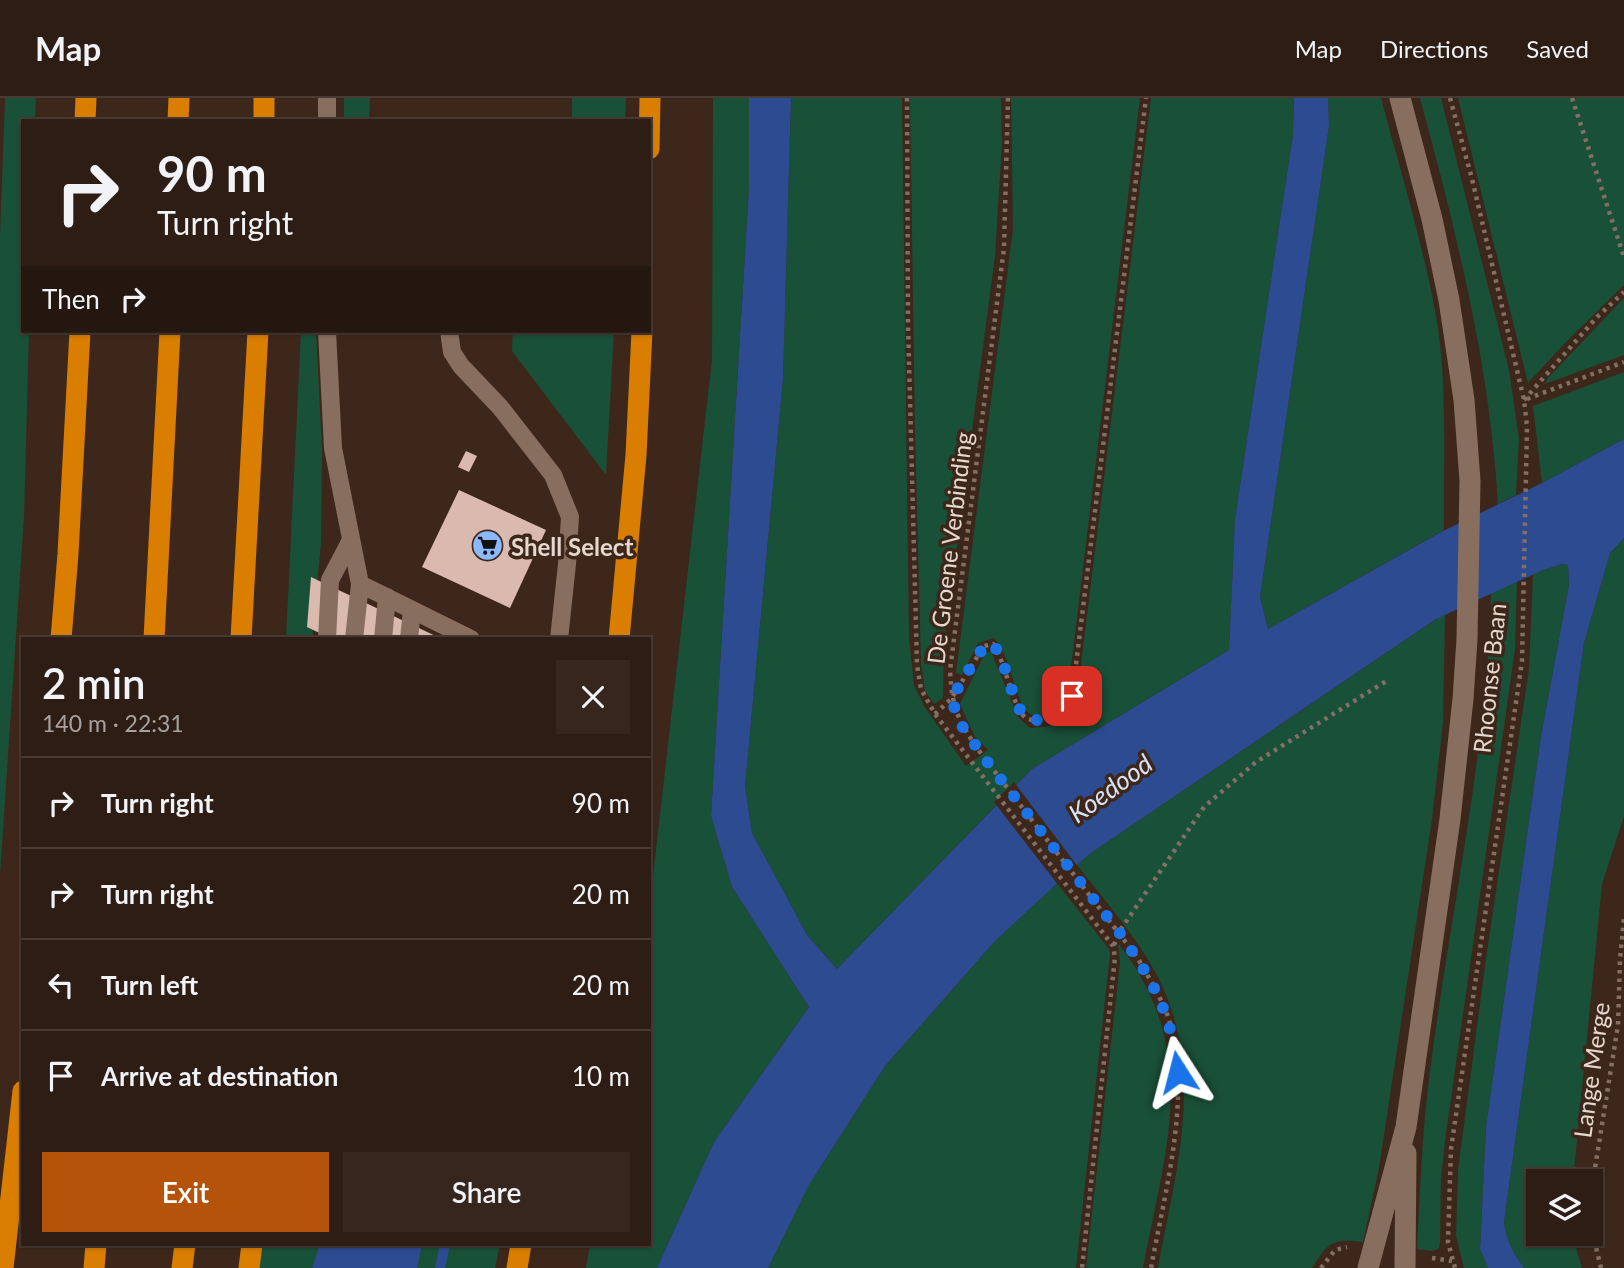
<!DOCTYPE html>
<html lang="en">
<head>
<meta charset="utf-8">
<style>
	body { margin:0; font-family:Lato,sans-serif; background:#36261d; color:#f1f3f6; height:100vh; display:flex; flex-direction:column; font-size:26px; white-space:nowrap }
	* { box-sizing:border-box; margin:0 }
	p { font-size:23px; color:#a7a2a0 }
	.icon { flex:none; width:38px; height:38px; fill:none; stroke:currentColor; stroke-width:2; stroke-linecap:round; stroke-linejoin:round }
	.map { position:relative; flex:1; overflow:hidden }
	.sheet { position:absolute; left:21px; top:539px; width:630px; height:609px; display:flex; flex-direction:column; background:#2e1d14; border-radius:0px; box-shadow:0 2px 5px #0004,0 0 0 2px #493b34 }
	.sheet>* { flex:none }
	.hud { position:absolute; left:21px; top:21px; width:630px; height:214px; border-radius:0px; box-shadow:0 2px 5px #0004,0 0 0 2px #493b34; background:#2e1d14; color:#f1f3f6; overflow:hidden }
	.tools { position:absolute; left:1526px; top:1071px; display:grid; gap:14px }
	.tools a { display:grid; place-items:center; width:77px; height:77px; border-radius:0px; background:#2e1d14; box-shadow:0 2px 5px #0004,0 0 0 2px #493b34; font-size:35px }
	.pin { position:absolute; display:grid; place-items:center; width:60px; height:60px; color:#fff; margin:-30px; border-radius:14px; box-shadow:0 4px 10px #0006 }
	.me { position:absolute; width:77px; margin:-38px; rotate:351deg; stroke-linejoin:round; filter:drop-shadow(0 0 5px #0008) }
	.turn { display:flex; align-items:center; gap:24px; height:147px; padding:0 21px; font-size:32px }
	.turn .icon { width:91px; height:91px; stroke-width:2.5 }
	.turn b { display:block; font-size:49px; line-height:60px }
	.then { display:flex; align-items:center; height:66px; padding:0 21px; background:#0003; gap:14px; font-size:26px }
	.round { display:grid; place-items:center; flex:none; width:74px; height:74px; border-radius:0px; background:#36261d }
	.head { display:flex; align-items:center; justify-content:space-between; height:119px; padding:0 21px }
	h1 { font-size:42px; font-weight:600; line-height:52px }
	.button { display:flex; gap:14px; margin-top:auto; padding:14px 21px }
	.button a { flex:1; height:80px; border-radius:0px; background:#b45309; color:#fff; font-size:28px; font-weight:600; line-height:80px; text-align:center }
	.button a+a { background:#36261d; color:#f1f3f6 }
	ul { padding:0; list-style:none }
	li { display:flex; align-items:center; gap:21px; height:91px; padding:0 21px; border-top:2px solid #493b34 }
	li div { flex:1 }
	li b { display:block; font-size:26px }
	li em { font-style:normal }
	header { display:flex; align-items:center; gap:42px; box-sizing:border-box; height:98px; padding:0 35px; background:#2e1d14; border-bottom:2px solid #493b34 }
	header strong { font-size:33px }
	nav { display:flex; gap:38px; margin-inline-start:auto; font-size:24px }
	.map>svg:first-child { display:block }
</style>
</head>
<body>
<header>
<strong>Map</strong>
<nav><a>Map</a><a>Directions</a><a>Saved</a></nav>
</header>
<div class="map">
<svg width="1624" height="1170" viewBox="0 0 1624 1170">
	<rect width="100%" height="100%" fill="#3d271a"/>
	<g fill="#195038">
		<path d="M 5,0 L 36,0 L 35,23 L 23,23 L 23,233 L 29,233 L 24,418 L 0,777 L 0,137 Z"/>
		<path d="M 344,0 L 370,0 L 369,23 L 344,23 Z"/>
		<path d="M 572,0 L 626,0 L 625,23 L 572,23 Z"/>
		<path d="M 713,0 L 749,0 L 749,89 L 711,718 L 732,789 L 809,909 L 714,1044 L 657,1170 L 586,1170 L 590,1146 L 649,1146 L 649,813 L 712,262 Z"/>
		<path d="M 791,0 L 902,0 L 909,540 L 914,587 L 924,608 L 966,668 L 988,652 L 975,639 L 960,606 L 985,555 L 991,553 L 1018,619 L 1030,630 C 1060,628 1064,626 1077,598 L 1151,0 L 1294,0 L 1293,36 L 1235,421 L 1229,552 L 1032,671 L 837,871 L 807,837 L 752,735 L 745,688 L 783,281 Z"/>
		<path d="M 910,0 L 1001,0 L 1002,45 L 995,158 L 944,546 L 943,600 L 934,606 L 925,593 L 921,566 L 915,334 Z"/>
		<path d="M 1011,0 L 1140,0 L 1068,594 C 1012,660 1022,569 994,540 L 978,545 L 962,577 L 956,575 L 1013,131 Z"/>
		<path d="M 1328,0 L 1381,0 C 1400,72 1423,145 1436,218 C 1448,284 1443,364 1444,432 L 1268,531 L 1260,499 L 1329,28 Z"/>
		<path d="M 1420,0 L 1441,0 L 1509,272 L 1519,341 L 1516,397 L 1498,406 C 1490,267 1456,133 1420,0 Z"/>
		<path d="M 1458,0 L 1624,0 L 1624,187 L 1566,244 L 1528,285 Z"/>
		<path d="M 1624,200 L 1624,257 L 1545,286 L 1547,281 Z"/>
		<path d="M 301,233 L 316,233 L 322,351 L 321,445 L 312,541 L 286,541 Z"/>
		<path d="M 513,233 L 614,233 L 606,377 L 512,253 Z"/>
		<path d="M 1624,274 L 1624,341 L 1542,385 L 1533,308 Z"/>
		<path d="M 1624,440 L 1624,718 L 1602,786 L 1573,1083 L 1538,1083 L 1538,1136 L 1572,1136 L 1582,1170 L 1524,1170 C 1513,1154 1506,1142 1504,1124 L 1584,545 L 1610,455 Z"/>
		<path d="M 1562,466 L 1568,467 L 1569,487 L 1541,638 L 1486,1029 L 1480,1151 L 1488,1170 L 1464,1170 L 1456,1138 L 1458,1072 L 1486,861 L 1529,571 L 1533,476 Z"/>
		<path d="M 1517,483 L 1515,551 L 1445,1043 L 1441,1081 L 1440,1145 L 1439,1150 L 1433,1153 L 1417,1151 C 1420,1094 1422,1038 1429,981 C 1449,819 1487,659 1491,495 Z"/>
		<path d="M 1445,515 L 1443,625 L 1432,721 L 1379,1070 L 1363,1144 C 1333,1140 1328,1144 1312,1170 L 1158,1170 C 1176,1071 1206,975 1158,879 C 1137,839 1105,803 1077,767 L 1091,755 Z"/>
		<path d="M 1057,785 L 1109,851 L 1110,856 L 1076,1170 L 768,1170 L 809,1087 L 885,968 L 995,843 Z"/>
		<path d="M 1118,845 C 1202,954 1166,1047 1143,1170 L 1086,1170 L 1120,865 Z"/>
		<path d="M 260,1146 L 500,1146 L 495,1170 L 257,1170 Z"/>
	</g>
	<g fill="#2d4b90">
		<path d="M 749,0 L 791,0 L 783,281 L 745,688 L 752,735 L 807,837 L 837,871 L 1032,671 L 1229,552 L 1235,421 L 1293,36 L 1294,0 L 1328,0 L 1329,28 L 1260,499 L 1268,531 L 1441,434 L 1542,385 L 1624,341 L 1624,440 L 1610,455 L 1584,545 L 1504,1124 C 1506,1142 1513,1154 1524,1170 L 1488,1170 L 1480,1151 L 1486,1029 L 1541,638 L 1569,487 L 1568,467 L 1562,466 L 1541,473 L 1436,521 L 1091,755 L 1077,767 L 995,843 L 885,968 L 809,1087 L 768,1170 L 657,1170 L 714,1044 L 809,909 L 732,789 L 711,718 L 749,89 Z"/>
		<path d="M 320,1146 L 422,1146 L 417,1170 L 312,1170 Z"/>
	</g>
	<path fill="#3d271a" d="M 1014,684 L 1079,770 L 1059,788 L 994,704 Z"/>
	<g fill="none" stroke-linecap="round" stroke-linejoin="round">
		<path stroke="#2d4b90" stroke-width="10" d="M 440,1170 L 445,1146"/>
	</g>
	<g fill="#dabaaf">
		<path d="M 466,353 L 477,358 L 469,374 L 458,369 Z"/>
		<path d="M 459,392 L 546,432 L 510,510 L 422,469 Z"/>
		<path d="M 311,479 L 442,541 L 332,541 L 307,529 Z"/>
	</g>
	<g fill="none" stroke-linecap="round" stroke-linejoin="round">
		<g stroke="#836f65" stroke-width="4.5" stroke-dasharray="3.5 5" stroke-linecap="butt">
			<path d="M 907,0 L 908,226 L 917,567 L 921,591 L 935,616 L 1113,848 L 1115,859 L 1082,1170"/>
			<path d="M 1008,0 L 1004,150 L 950,572 C 952,613 959,624 982,657 L 1137,859 C 1148,878 1159,896 1167,916 C 1194,992 1165,1092 1151,1170"/>
			<path d="M 1450,0 L 1472,81 L 1524,302 L 1527,328 L 1522,563 L 1451,1051 L 1448,1144 L 1455,1170"/>
			<path d="M 1572,0 L 1624,159"/>
			<path d="M 1527,301 L 1624,264"/>
			<path d="M 1524,302 L 1597,219 L 1624,194"/>
			<path d="M 935,616 L 951,601 L 984,548 L 993,546 C 1006,564 1012,610 1026,620 C 1028,621 1036,623 1037,624 L 1054,616 L 1072,599 L 1146,0"/>
			<path d="M 1114,847 L 1119,834 L 1204,709 L 1256,664 L 1388,582"/>
			<path d="M 1432,1160 L 1452,1163"/>
			<path d="M 1321,1170 L 1335,1152 L 1347,1149"/>
			<path d="M 1601,1170 L 1594,1141 L 1592,1089 L 1618,927 L 1620,861 L 1624,820"/>
		</g>
		<g stroke="#886e5f" stroke-width="18">
			<path d="M 327,23 L 327,0"/>
			<path d="M 327,233 L 333,350 L 360,486 L 471,541"/>
			<path d="M 449,233 L 452,254 L 461,268 L 500,309 L 553,377 L 570,419 L 567,466 L 559,541"/>
			<path d="M 327,541 L 330,482 L 351,442"/>
			<path d="M 354,541 L 360,486"/>
			<path d="M 383,541 L 387,499"/>
			<path d="M 409,541 L 412,512"/>
		</g>
		<g stroke="#886e5f" stroke-width="21">
			<path d="M 1368,1170 L 1406,1029 L 1450,721 L 1463,601 L 1467,541 L 1470,383 L 1464,302 L 1449,202 L 1432,121 L 1400,0"/>
			<path d="M 1405,1170 L 1406,1055"/>
		</g>
		<g stroke="#d97e00" stroke-width="21">
			<path d="M 264,0 L 264,23"/>
			<path d="M 85,23 L 86,0"/>
			<path d="M 178,23 L 179,0"/>
			<path d="M 649,51 L 650,0"/>
			<path d="M 61,541 L 68,456 L 80,233"/>
			<path d="M 154,541 L 170,233"/>
			<path d="M 241,541 L 258,233"/>
			<path d="M 619,541 L 636,357 L 642,233"/>
			<path d="M 3,1170 L 23,993"/>
			<path d="M 94,1170 L 96,1146"/>
			<path d="M 182,1170 L 185,1146"/>
			<path d="M 249,1170 L 252,1146"/>
			<path d="M 517,1170 L 521,1146"/>
		</g>
	</g>
	<g fill="none" stroke-linecap="round" stroke-linejoin="round">
		<path stroke="#1a73e8" stroke-width="12" stroke-dasharray="0 21.6" d="M 1072,598 C 1010,662 1019,583 993,546 L 984,548 L 951,601 L 962,628 L 982,657 L 1119,834 C 1153,883 1171,914 1178,974"/>
	</g>
	<defs>
		<symbol id="supermarket-disc" viewBox="-11 -11 22 22"><circle r="9.5" fill="#8bbafc" stroke="#3d271a"/><path d="M-6-5.5h2.5l.6 2H6L4.5 2H-2.5L-4.4-4H-6ZM-1.5 3.2a1.3 1.3 0 1 0 .1 0ZM3 3.2a1.3 1.3 0 1 0 .1 0Z" fill="#111"/></symbol>
	</defs>
	<g fill-rule="evenodd">
		<use href="#supermarket-disc" x="470" y="430" width="35" height="35"/>
	</g>
	<g text-anchor="middle" dominant-baseline="central" stroke-width="7" stroke-linejoin="round" paint-order="stroke">
		<g font-size="24" font-weight="bold" fill="#e6d7cf" stroke="#3d271a" text-anchor="start">
			<text x="511" y="448">Shell Select</text>
		</g>
		<g font-size="24" fill="#e6d7cf" stroke="#3d271a">
			<text transform="translate(949 450) rotate(-83)">De Groene Verbinding</text>
			<text transform="translate(1489 580) rotate(-84)">Rhoonse Baan</text>
			<text transform="translate(1591 972) rotate(-82)">Lange Merge</text>
		</g>
		<g font-size="26" font-style="italic" fill="#d8e2f7" stroke="#3d271a">
			<text transform="translate(1110 690) rotate(-36)">Koedood</text>
		</g>
	</g>
</svg>
<div class="tools">
<a><svg class="icon" aria-label="layers" viewBox="0 0 24 24"><path d="M12 4l9 5-9 5-9-5zM3 14l9 5 9-5"/></svg></a>
</div>
<div class="pin" style="left:1072px;top:598px;background:#d93025"><svg class="icon" aria-label="arrive" viewBox="0 0 24 24"><path d="M6 21V4h12l-3 4 3 4H6"/></svg></div>
<svg class="me" style="left:1178px;top:974px" viewBox="-20 -20 40 40"><path d="M0-17L14 15 0 8-14 15z" fill="#1a73e8" stroke="#fff" stroke-width="4"/></svg>
<div class="hud">
<div class="turn"><svg class="icon" aria-label="right" viewBox="0 0 24 24"><path d="M7 20v-9h11M14 6l5 5-5 5"/></svg><div><b>90 m</b>Turn right</div></div>
<div class="then">Then<svg class="icon" aria-label="right" viewBox="0 0 24 24"><path d="M7 20v-9h11M14 6l5 5-5 5"/></svg></div>
</div>
<section class="sheet">
<div class="head"><div><h1>2 min</h1><p>140 m · 22:31</p></div><a class="round"><svg class="icon" aria-label="close" viewBox="0 0 24 24"><path d="M6 6l12 12M18 6L6 18"/></svg></a></div>
<ul>
<li><svg class="icon" aria-label="right" viewBox="0 0 24 24"><path d="M7 20v-9h11M14 6l5 5-5 5"/></svg><div><b>Turn right</b></div><em>90 m</em></li>
<li><svg class="icon" aria-label="right" viewBox="0 0 24 24"><path d="M7 20v-9h11M14 6l5 5-5 5"/></svg><div><b>Turn right</b></div><em>20 m</em></li>
<li><svg class="icon" aria-label="left" viewBox="0 0 24 24"><path d="M17 20v-9H6M10 6l-5 5 5 5"/></svg><div><b>Turn left</b></div><em>20 m</em></li>
<li><svg class="icon" aria-label="arrive" viewBox="0 0 24 24"><path d="M6 21V4h12l-3 4 3 4H6"/></svg><div><b>Arrive at destination</b></div><em>10 m</em></li>
</ul>
<div class="button"><a>Exit</a><a>Share</a></div>
</section>
</div>
</body>
</html>
